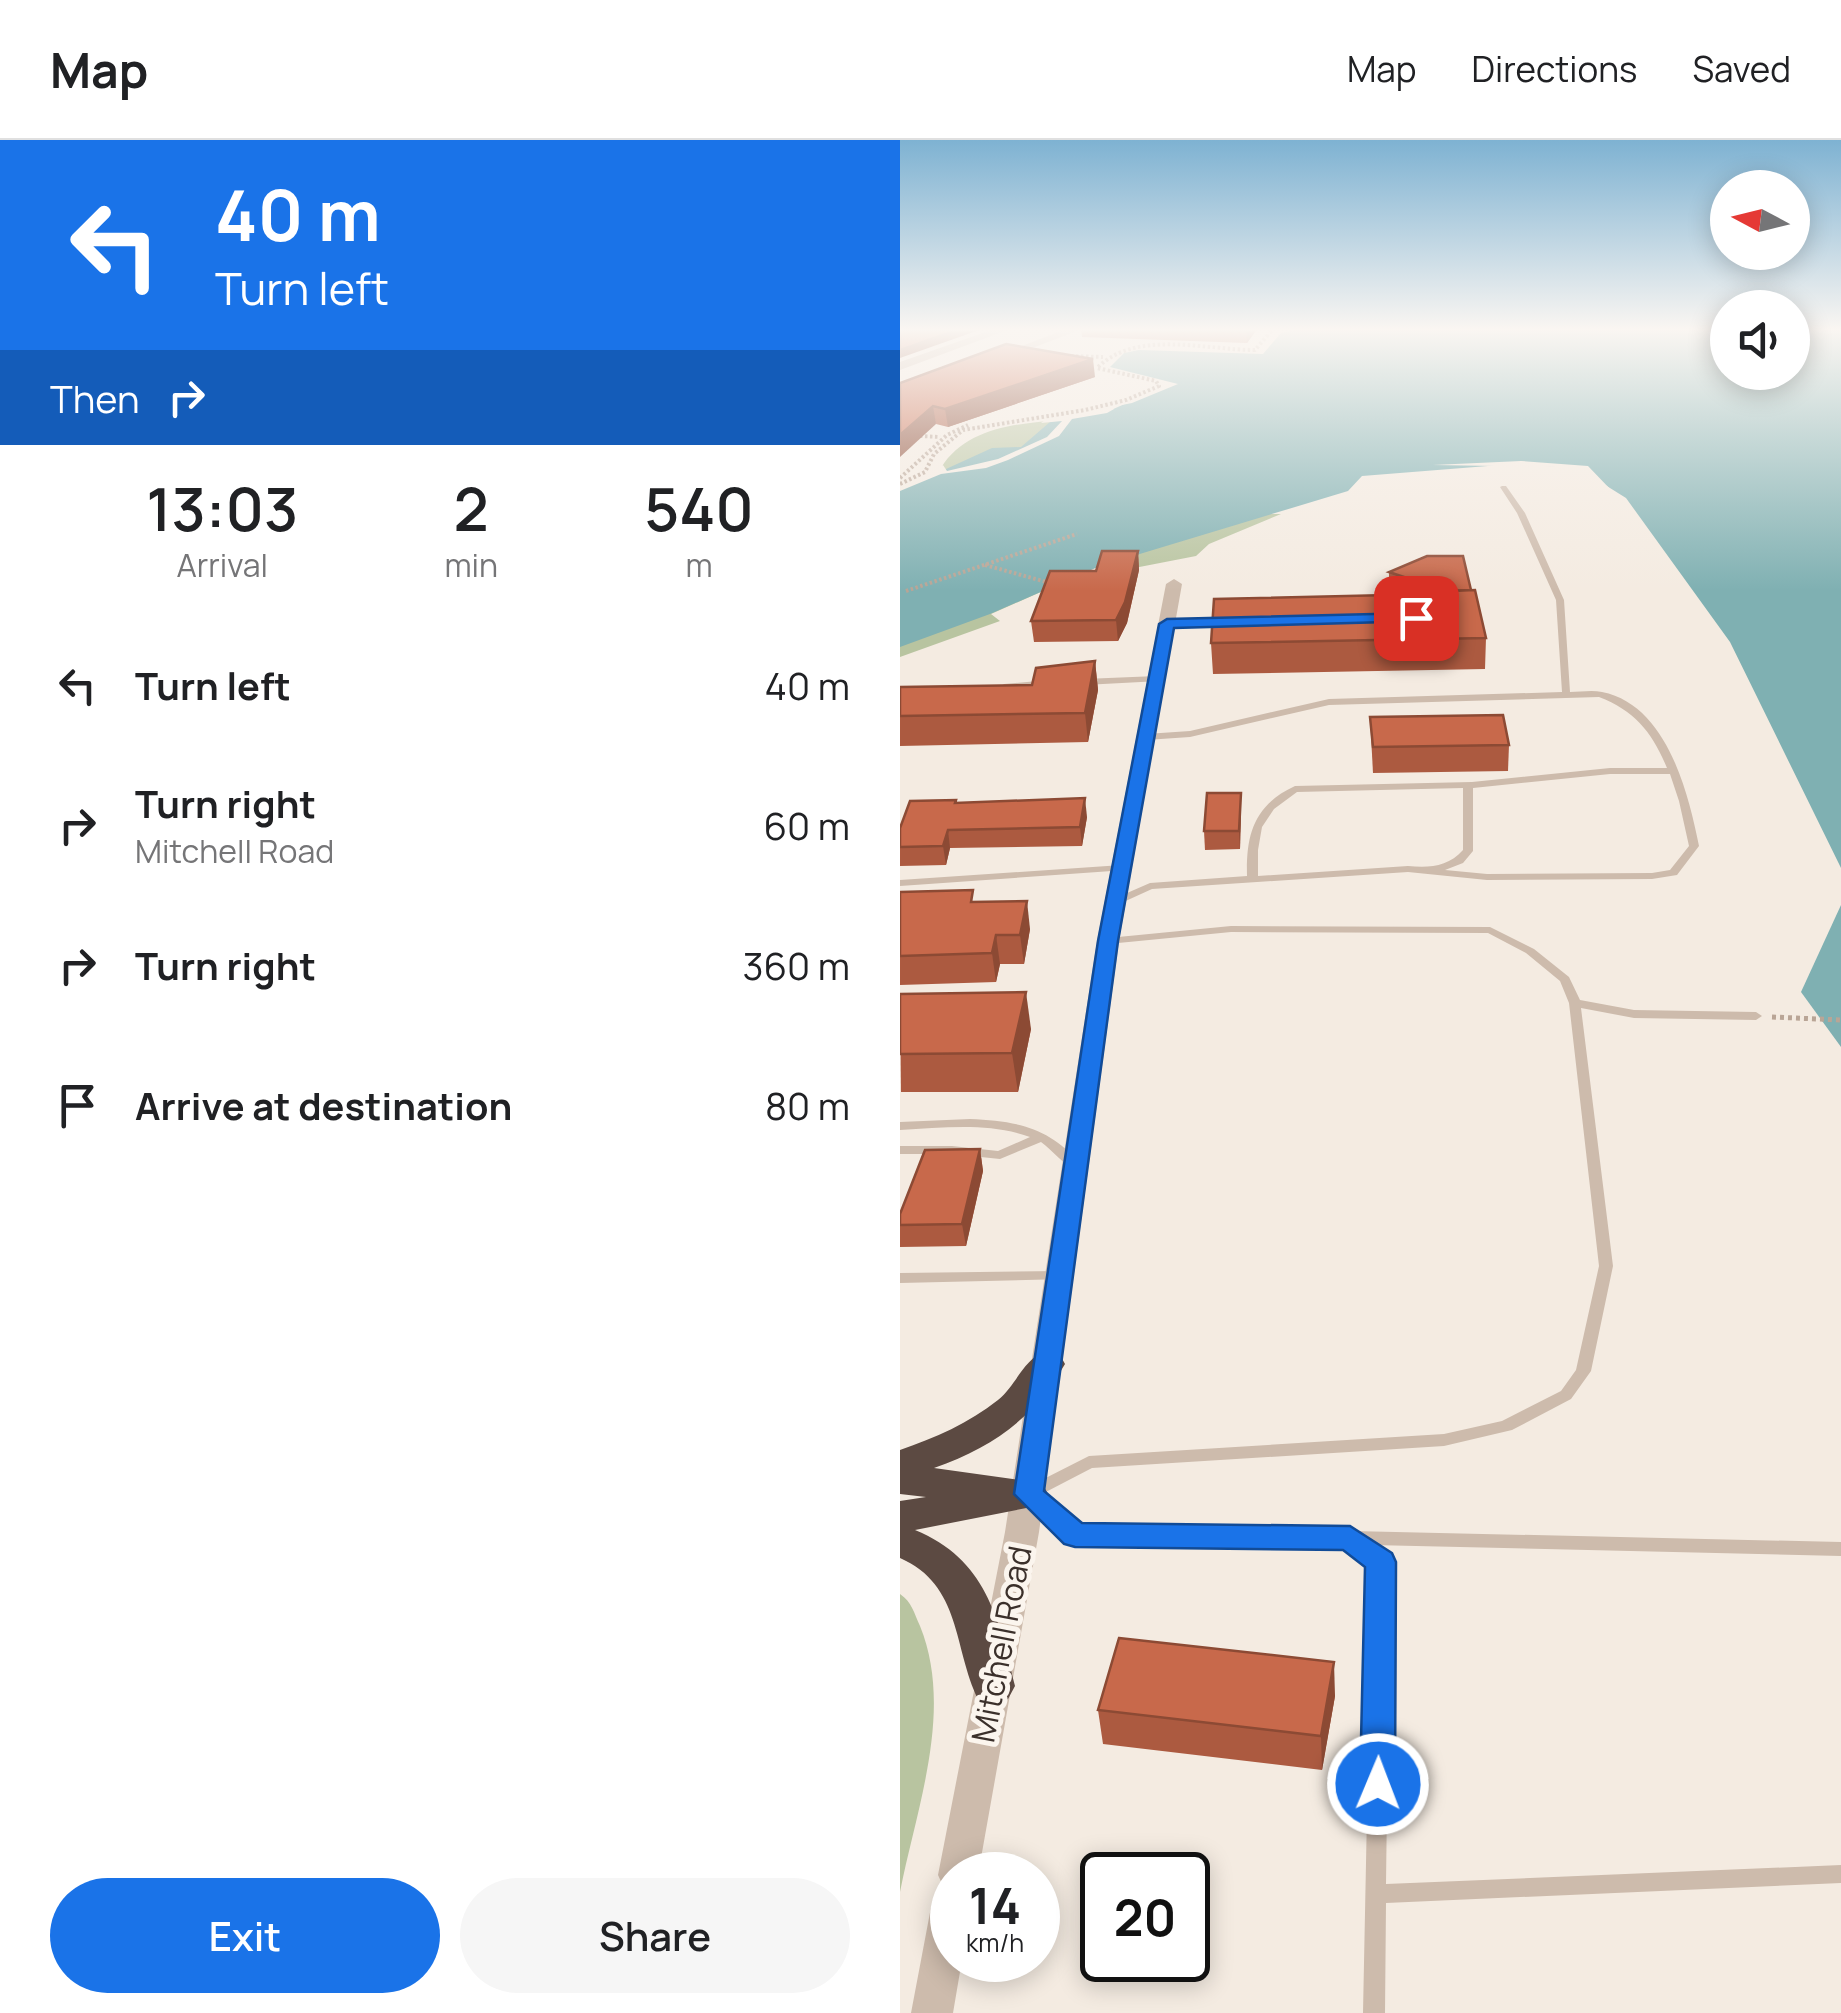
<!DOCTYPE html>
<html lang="en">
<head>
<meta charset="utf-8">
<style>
	body { margin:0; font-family:Manrope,sans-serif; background:#f6f6f6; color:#202124; height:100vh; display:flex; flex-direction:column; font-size:38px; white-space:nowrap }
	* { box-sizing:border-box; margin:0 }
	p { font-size:32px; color:#757577 }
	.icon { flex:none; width:55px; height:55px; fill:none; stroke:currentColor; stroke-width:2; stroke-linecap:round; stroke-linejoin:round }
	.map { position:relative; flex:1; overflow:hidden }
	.side { display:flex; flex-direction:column; background:#fff; width:900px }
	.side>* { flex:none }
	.top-card { background:#1a73e8; color:#fff; overflow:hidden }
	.needle { width:65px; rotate:277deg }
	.buttons { position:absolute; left:810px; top:30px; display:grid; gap:20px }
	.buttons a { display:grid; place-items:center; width:100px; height:100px; border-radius:50%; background:#fff; box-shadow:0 5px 25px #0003; font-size:50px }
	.speed { position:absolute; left:30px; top:1712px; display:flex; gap:20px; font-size:50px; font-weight:700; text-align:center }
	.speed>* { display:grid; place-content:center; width:130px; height:130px; border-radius:50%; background:#fff; box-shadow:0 5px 25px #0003; line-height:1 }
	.speed small { font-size:25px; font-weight:400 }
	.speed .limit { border:5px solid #111; border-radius:15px; background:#fff; color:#111 }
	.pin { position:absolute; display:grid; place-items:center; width:85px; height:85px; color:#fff; margin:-42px; border-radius:20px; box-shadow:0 5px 15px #0006 }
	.me { position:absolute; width:110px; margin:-55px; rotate:1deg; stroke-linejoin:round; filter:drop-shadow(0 0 8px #0008) }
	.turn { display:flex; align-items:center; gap:35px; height:210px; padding:0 50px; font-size:45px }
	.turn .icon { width:130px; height:130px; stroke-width:2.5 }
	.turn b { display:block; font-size:70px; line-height:85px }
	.then { display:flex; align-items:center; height:95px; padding:0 50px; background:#0003; gap:20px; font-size:38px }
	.eta { display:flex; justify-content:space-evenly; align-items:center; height:170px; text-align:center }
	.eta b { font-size:60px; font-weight:600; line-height:70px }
	.button { display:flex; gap:20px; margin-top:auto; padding:20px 50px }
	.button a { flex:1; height:115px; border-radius:60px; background:#1a73e8; color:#fff; font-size:40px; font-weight:600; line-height:115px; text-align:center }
	.button a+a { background:#f6f6f6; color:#202124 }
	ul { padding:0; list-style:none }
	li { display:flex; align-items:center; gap:30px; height:140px; padding:0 50px }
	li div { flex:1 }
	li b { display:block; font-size:38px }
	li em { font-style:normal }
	header { display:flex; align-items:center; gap:60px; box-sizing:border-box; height:140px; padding:0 50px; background:#fff; border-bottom:2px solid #e0e0e0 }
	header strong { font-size:48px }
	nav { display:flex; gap:55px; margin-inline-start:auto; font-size:35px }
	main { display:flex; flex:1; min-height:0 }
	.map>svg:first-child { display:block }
</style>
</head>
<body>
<header>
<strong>Map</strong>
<nav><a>Map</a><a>Directions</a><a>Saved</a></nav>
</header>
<main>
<section class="side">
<div class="top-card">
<div class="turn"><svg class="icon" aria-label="left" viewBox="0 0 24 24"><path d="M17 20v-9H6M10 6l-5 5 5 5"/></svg><div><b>40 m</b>Turn left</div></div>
<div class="then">Then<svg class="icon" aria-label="right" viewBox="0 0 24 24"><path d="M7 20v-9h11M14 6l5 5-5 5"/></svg></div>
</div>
<div class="eta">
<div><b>13:03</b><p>Arrival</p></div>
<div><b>2</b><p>min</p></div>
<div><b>540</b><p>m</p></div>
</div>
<ul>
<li><svg class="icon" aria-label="left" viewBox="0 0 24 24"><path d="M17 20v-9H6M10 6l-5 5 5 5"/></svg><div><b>Turn left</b></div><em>40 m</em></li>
<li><svg class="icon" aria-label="right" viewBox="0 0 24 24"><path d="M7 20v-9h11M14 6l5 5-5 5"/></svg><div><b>Turn right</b><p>Mitchell Road</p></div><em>60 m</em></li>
<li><svg class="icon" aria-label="right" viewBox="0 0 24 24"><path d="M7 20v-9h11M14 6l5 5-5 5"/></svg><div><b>Turn right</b></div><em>360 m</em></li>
<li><svg class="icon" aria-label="arrive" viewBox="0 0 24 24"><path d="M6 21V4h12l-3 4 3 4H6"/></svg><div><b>Arrive at destination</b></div><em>80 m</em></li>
</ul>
<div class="button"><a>Exit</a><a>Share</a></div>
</section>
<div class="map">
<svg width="941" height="1873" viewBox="0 0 941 1873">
	<rect width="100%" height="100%" fill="#f4ebe1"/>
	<g fill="#b8c4a0">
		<path d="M 164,280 C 141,313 84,323 47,331 L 41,328 C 66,287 119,283 164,280 Z"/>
		<path d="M 364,374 L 381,374 L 309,404 L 296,416 L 193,436 L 197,427 L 91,474 L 100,481 L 0,517 L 0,477 Z"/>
		<path d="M 0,1454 C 12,1462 14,1473 20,1486 C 54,1570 17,1666 0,1752 Z"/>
	</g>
	<g fill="#7fb0b2">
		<path d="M 391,189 L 827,189 L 828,232 L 892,232 L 893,189 L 941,189 L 941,728 L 830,502 L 726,358 L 678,328 L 613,324 L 462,336 L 448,351 L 200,426 L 90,474 L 0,507 L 0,350 L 92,308 L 121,307 L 150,282 L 209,271 L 262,247 L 258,240 L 201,227 L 217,211 L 236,207 L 355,212 L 374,194 Z"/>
		<path d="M 941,765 L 941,907 L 901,852 Z"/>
	</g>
	<g fill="#f4ebe1">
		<path d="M 400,189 L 381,193 L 363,214 L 239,210 L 224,213 L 210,227 L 278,244 L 232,263 L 202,269 L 214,269 L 207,273 L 172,279 L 159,296 L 108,320 L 86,328 L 41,334 L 0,351 L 0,346 L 43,325 L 47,331 L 98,319 L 147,297 L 162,281 L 141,283 L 145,280 L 197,270 L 254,245 L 208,236 L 198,230 L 197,224 L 211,210 L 239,204 L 350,208 L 361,205 L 370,192 Z"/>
		<path d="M 621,321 L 688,326 L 712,351 L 657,327 L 533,325 Z"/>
	</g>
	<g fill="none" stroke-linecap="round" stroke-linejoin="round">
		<g stroke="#b9a596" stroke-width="4" stroke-dasharray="2.5 2.5" stroke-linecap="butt">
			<path d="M 171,216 L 203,217"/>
			<path d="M 0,295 L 40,297"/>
			<path d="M 0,338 L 47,295 L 68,285"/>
			<path d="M 0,344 L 25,332 L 34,314 L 63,290 L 185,270 L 226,260 L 259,246 L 256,241 L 197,228 C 236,189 305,210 355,210 L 373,189"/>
			<path d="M 85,425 L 150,443"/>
			<path d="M 6,451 L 177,394"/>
		</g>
		<path stroke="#b9a596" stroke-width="5" stroke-dasharray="4 4" stroke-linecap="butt" d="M 872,877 L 941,880"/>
		<g fill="#cdbbac" fill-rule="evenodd">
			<path d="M 602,346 L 606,346 L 625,373 L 664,460 L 670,552 C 680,552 692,550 702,552 C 767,565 788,652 799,706 L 777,735 L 752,739 L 587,740 L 508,732 L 252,749 L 219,764 L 211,764 L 210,762 L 211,760 L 250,743 L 347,736 C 346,694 354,665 395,646 L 572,642 L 710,628 L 767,628 C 752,592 735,571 699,557 L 429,565 L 290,597 L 246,600 L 241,597 L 246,594 L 290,591 L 429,559 L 662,552 L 656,460 L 617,373 L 600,347 ZM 710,634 L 770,634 L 779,661 L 789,706 L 770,730 L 752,733 L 587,734 L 545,730 L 563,723 L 573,711 L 573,648 ZM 563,648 L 563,710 C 548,727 529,728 508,726 L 358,736 L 358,710 L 362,687 L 374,669 L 397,652 Z"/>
			<path d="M 329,478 L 333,480 L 332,482 L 267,486 L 263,484 L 267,482 Z"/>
			<path d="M 257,536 L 260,537 L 260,541 L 184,545 L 180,542 L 184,539 Z"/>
			<path d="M 149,540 L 152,541 L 152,545 L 104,550 L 100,547 L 104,544 Z"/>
			<path d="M 222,725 L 226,726 L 226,730 L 0,746 L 0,740 Z"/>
			<path d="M 331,786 L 590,787 L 634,809 L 669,837 L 680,860 L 734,870 L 856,872 L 862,876 L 856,880 L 734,878 L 681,868 L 713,1126 L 691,1231 L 671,1259 L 612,1290 L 544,1306 L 192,1328 L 140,1355 L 179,1388 L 452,1391 L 941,1402 L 941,1416 L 472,1405 L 487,1416 L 490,1421 L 486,1744 L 941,1725 L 941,1743 L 486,1763 L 485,1873 L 463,1873 L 472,1424 L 447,1405 L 175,1402 L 169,1400 L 122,1358 L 120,1354 L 122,1350 L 189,1316 L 544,1294 L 602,1281 L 661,1251 L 676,1230 L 699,1126 L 669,863 L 660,841 L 626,813 L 588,793 L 331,792 L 208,804 L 202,801 L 208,798 Z"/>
			<path d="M 70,979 C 116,981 150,987 181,1025 L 174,1029 C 164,1025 152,1010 141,1002 L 100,1019 L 52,1014 L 0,1014 L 0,1006 L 52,1006 L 98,1011 L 130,997 C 88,982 44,988 0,990 L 0,982 Z"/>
			<path d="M 160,1131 L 165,1133 L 167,1136 L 165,1139 L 0,1143 L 0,1133 Z"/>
		</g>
		<g fill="#cdbbac" fill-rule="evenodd">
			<path d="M 94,189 L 110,189 L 0,230 L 0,222 Z"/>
			<path d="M 166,189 L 182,189 L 101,220 L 91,218 Z"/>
			<path d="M 274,439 L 282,444 L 219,801 L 139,1392 L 78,1735 L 52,1735 L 52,1820 L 62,1820 L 53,1873 L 11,1873 L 32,1762 L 38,1748 L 43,1746 L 38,1735 L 105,1392 L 197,801 L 266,444 Z"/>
		</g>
		<path fill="#5c4a42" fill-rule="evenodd" d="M 147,1211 L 160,1215 L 165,1224 C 133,1279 93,1307 34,1328 L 142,1343 L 148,1354 L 142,1365 L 15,1390 C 86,1419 98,1477 115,1546 L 108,1559 L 93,1565 L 78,1559 C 53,1508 62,1445 0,1418 L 0,1361 L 26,1357 L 0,1354 L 0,1310 C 35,1298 69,1283 98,1260 C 117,1245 123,1218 147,1211 Z"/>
	</g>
	<g fill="#ac5a40">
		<path d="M 181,189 L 357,189 L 347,203 L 182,197 Z"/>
		<path d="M 195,237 L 48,287 L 36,284 L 0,243 Z"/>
		<path d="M 238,411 L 239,430 L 227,483 L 218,501 L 134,502 L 131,481 L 196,431 Z"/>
		<path d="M 489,432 L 571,450 L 586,498 L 585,529 L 313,534 L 311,503 L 516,454 L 489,445 Z"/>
		<path d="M 195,521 L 198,550 L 188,602 L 0,606 L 0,547 L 132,545 Z"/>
		<path d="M 470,577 L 609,605 L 608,631 L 473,633 Z"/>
		<path d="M 341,653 L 340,709 L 305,710 L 304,691 Z"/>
		<path d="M 56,660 L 57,663 L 187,677 L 182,706 L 50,708 L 46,725 L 0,726 L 0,688 Z"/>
		<path d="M 0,752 L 75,762 L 130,789 L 124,824 L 100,824 L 96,842 L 0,845 Z"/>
		<path d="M 0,854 L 131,889 L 118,952 L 1,952 Z"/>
		<path d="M 80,1009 L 83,1031 L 66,1106 L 0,1107 L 0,1074 Z"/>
		<path d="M 435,1556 L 422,1630 L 203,1604 L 198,1570 Z"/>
	</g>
	<g fill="#8c4a34">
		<path d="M 60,189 L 82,189 L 0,218 L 0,210 Z"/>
		<path d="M 346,189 L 357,189 L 347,203 Z"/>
		<path d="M 193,219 L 195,237 L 48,287 L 45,269 Z"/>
		<path d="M 33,266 L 36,284 L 0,317 L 0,295 Z"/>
		<path d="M 238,411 L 239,430 L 227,483 L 218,501 L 216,480 Z"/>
		<path d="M 195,521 L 198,550 L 188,602 L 185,573 Z"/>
		<path d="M 341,653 L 341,671 L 340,709 L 339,691 Z"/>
		<path d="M 185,658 L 187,677 L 182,706 L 180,687 Z"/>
		<path d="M 48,690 L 50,708 L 46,725 L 43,706 Z"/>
		<path d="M 127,761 L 130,789 L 124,824 L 120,795 Z"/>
		<path d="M 96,795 L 100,824 L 96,842 L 92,813 Z"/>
		<path d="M 126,852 L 131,889 L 118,952 L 112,913 Z"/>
		<path d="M 80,1009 L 83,1031 L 66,1106 L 62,1084 Z"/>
		<path d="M 434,1522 L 435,1556 L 422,1630 L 421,1596 Z"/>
	</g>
	<g fill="#c8694b" stroke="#8c4a34" stroke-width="2.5">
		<path d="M 0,189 L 60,189 L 0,210 Z"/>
		<path d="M 106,204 L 193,219 L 45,269 L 33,266 L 0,295 L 0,243 Z"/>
		<path d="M 202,411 L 238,411 L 225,462 L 216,480 L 131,481 L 150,431 L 196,431 Z"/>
		<path d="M 527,416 L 563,416 L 571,450 L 551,451 L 552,453 L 489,432 Z"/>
		<path d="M 575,450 L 586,498 L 311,503 L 314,459 L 533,454 L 546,461 L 555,457 L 551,451 Z"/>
		<path d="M 195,521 L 185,573 L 0,576 L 0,547 L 132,545 L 136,528 Z"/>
		<path d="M 603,575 L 609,605 L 473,607 L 470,577 Z"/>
		<path d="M 307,653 L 341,653 L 339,691 L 304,691 Z"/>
		<path d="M 185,658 L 180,687 L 48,690 L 43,706 L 0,707 L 0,688 L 10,661 L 56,660 L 55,663 Z"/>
		<path d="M 73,750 L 71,762 L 127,761 L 120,795 L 96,795 L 92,813 L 0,816 L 0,752 Z"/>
		<path d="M 126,852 L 112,913 L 0,914 L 0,854 Z"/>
		<path d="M 80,1009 L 62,1084 L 0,1085 L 0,1074 L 25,1010 Z"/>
		<path d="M 219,1498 L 434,1522 L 421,1596 L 198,1570 Z"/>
	</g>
	<linearGradient id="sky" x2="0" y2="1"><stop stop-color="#7eb2d2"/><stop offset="0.42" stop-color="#faf6f2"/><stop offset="1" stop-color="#faf6f2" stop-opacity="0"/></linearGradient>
	<rect width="941" height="451" fill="url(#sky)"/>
	<path fill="#1a73e8" stroke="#114b97" stroke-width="2.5" d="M 516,473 L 522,474 L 522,481 L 274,488 L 218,801 L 144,1351 L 182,1383 L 450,1386 L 492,1413 L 496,1422 L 495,1644 L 490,1655 L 478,1659 L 465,1655 L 460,1644 L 465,1427 L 443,1410 L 175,1407 L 164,1404 L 114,1354 L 198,801 L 259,484 L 267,479 Z"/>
	<g text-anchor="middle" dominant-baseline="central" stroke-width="10" stroke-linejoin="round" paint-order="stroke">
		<g font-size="32" fill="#3b302b" stroke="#fbf5ee">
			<text transform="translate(101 1504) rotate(-79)">Mitchell Road</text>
		</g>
	</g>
</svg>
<div class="buttons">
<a><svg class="needle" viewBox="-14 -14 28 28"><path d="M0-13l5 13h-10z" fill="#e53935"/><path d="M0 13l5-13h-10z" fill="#757577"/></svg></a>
<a><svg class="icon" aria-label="sound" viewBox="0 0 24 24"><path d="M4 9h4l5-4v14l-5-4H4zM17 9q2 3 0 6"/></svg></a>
</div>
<div class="speed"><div>14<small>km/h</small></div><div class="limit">20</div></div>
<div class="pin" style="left:516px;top:478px;background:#d93025"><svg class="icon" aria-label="arrive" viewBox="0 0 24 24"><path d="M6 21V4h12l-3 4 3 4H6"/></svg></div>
<svg class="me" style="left:478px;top:1644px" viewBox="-20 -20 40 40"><circle r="17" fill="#1a73e8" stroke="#fff" stroke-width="3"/><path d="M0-11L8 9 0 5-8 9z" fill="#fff"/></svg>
</div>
</main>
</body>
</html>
